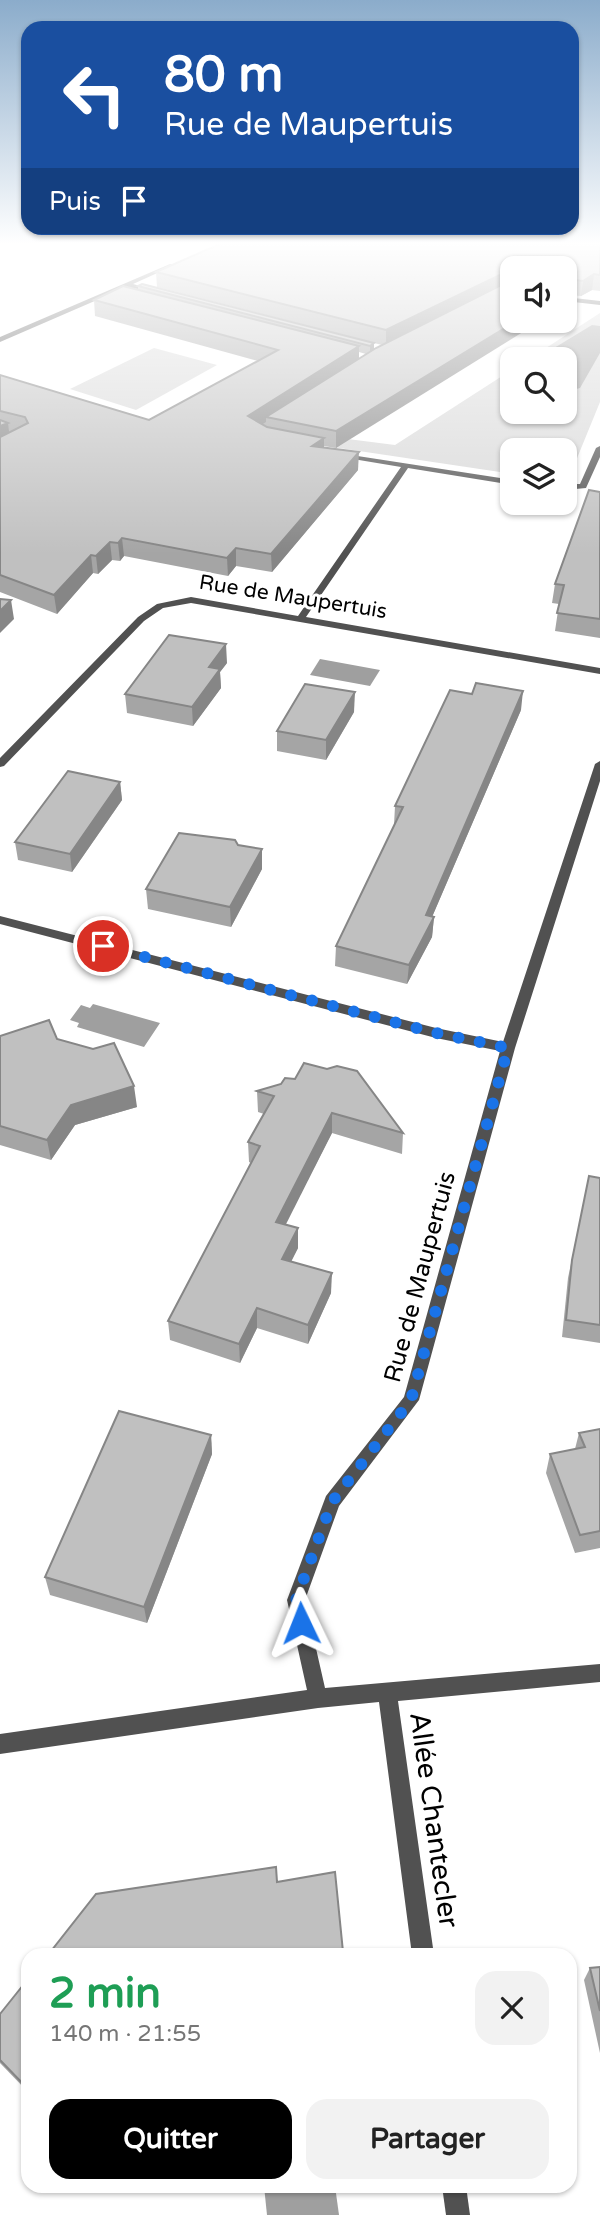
<!DOCTYPE html>
<html lang="fr">
<head>
<meta charset="utf-8">
<style>
	body { margin:0; font-family:"Varela Round",sans-serif; background:#f2f2f2; color:#222; height:100vh; display:flex; flex-direction:column; font-size:26px; white-space:nowrap }
	* { box-sizing:border-box; margin:0 }
	p { font-size:23px; color:#767676 }
	.icon { flex:none; width:38px; height:38px; fill:none; stroke:currentColor; stroke-width:2; stroke-linecap:round; stroke-linejoin:round }
	.map { position:relative; flex:1; overflow:hidden }
	.details { position:absolute; left:21px; top:1948px; width:556px; height:245px; display:flex; flex-direction:column; background:#fff; border-radius:21px; box-shadow:0 2px 5px #0004 }
	.details>* { flex:none }
	.banner { position:absolute; left:21px; top:21px; width:558px; height:214px; border-radius:21px; box-shadow:0 2px 5px #0004; background:#1a4fa0; color:#fff; overflow:hidden }
	.controls { position:absolute; left:500px; top:256px; display:grid; gap:14px }
	.controls a { display:grid; place-items:center; width:77px; height:77px; border-radius:14px; background:#fff; box-shadow:0 2px 5px #0004; font-size:35px }
	.pin { position:absolute; display:grid; place-items:center; width:60px; height:60px; color:#fff; margin:-30px; border:4px solid #fff; border-radius:50%; box-shadow:0 2px 7px #0007 }
	.me { position:absolute; width:77px; margin:-38px; rotate:358deg; stroke-linejoin:round; filter:drop-shadow(0 0 5px #0008) }
	.turn { display:flex; align-items:center; gap:24px; height:147px; padding:0 28px; font-size:32px }
	.turn .icon { width:91px; height:91px; stroke-width:2.5 }
	.turn b { display:block; font-size:49px; line-height:60px }
	.then { display:flex; align-items:center; height:66px; padding:0 28px; background:#0003; gap:14px; font-size:26px }
	.round { display:grid; place-items:center; flex:none; width:74px; height:74px; border-radius:21px; background:#f2f2f2 }
	.summary { display:flex; align-items:center; justify-content:space-between; height:119px; padding:0 28px }
	h1 { font-size:42px; font-weight:700; line-height:52px; color:#1e9e55 }
	.primary-button { display:flex; gap:14px; margin-top:auto; padding:14px 28px }
	.primary-button a { flex:1; height:80px; border-radius:21px; background:#000; color:#fff; font-size:28px; font-weight:700; line-height:80px; text-align:center }
	.primary-button a+a { background:#f2f2f2; color:#222 }
	.map>svg:first-child { display:block }
</style>
</head>
<body>
<div class="map">
<svg width="600" height="2215" viewBox="0 0 600 2215">
	<rect width="100%" height="100%" fill="#fff"/>
	<g fill="#d8d8d8">
		<path d="M 600,313 L 600,402 L 573,468 L 565,471 L 565,450 L 513,450 L 513,474 L 312,444 L 324,436 L 395,445 L 513,369 L 513,411 L 565,411 L 565,359 L 529,359 Z"/>
		<path d="M 154,348 L 217,365 L 136,410 L 70,389 Z"/>
	</g>
	<g fill="#9f9f9f">
		<path d="M 592,325 L 600,326 L 600,353 L 580,388 L 565,392 L 565,359 L 536,359 Z"/>
		<path d="M 320,659 L 380,670 L 370,686 L 310,675 Z"/>
		<path d="M 93,1004 L 160,1023 L 144,1047 L 77,1027 L 79,1023 L 70,1020 L 81,1005 L 90,1008 Z"/>
		<path d="M 264,2186 L 335,2186 L 339,2215 L 267,2215 Z"/>
	</g>
	<g fill="none" stroke-linecap="round" stroke-linejoin="round">
		<g fill="#515151" fill-rule="evenodd">
			<path d="M 170,264 L 175,265 L 133,284 L 158,291 L 158,293 L 127,287 L 0,342 L 0,337 Z"/>
			<path d="M 565,297 L 600,301 L 600,305 L 565,301 Z"/>
			<path d="M 600,446 L 600,457 L 586,488 L 565,490 L 565,484 L 580,484 L 596,448 Z"/>
			<path d="M 338,453 L 513,480 L 513,485 L 408,468 L 306,617 L 600,668 L 600,674 L 191,603 L 163,608 L 144,621 L 4,766 L 0,767 L 0,758 L 138,617 L 157,604 L 191,597 L 298,616 L 401,467 L 341,457 L 338,457 Z"/>
			<path d="M 600,761 L 600,781 L 515,1048 L 419,1400 L 339,1506 L 305,1600 L 325,1688 L 600,1664 L 600,1682 L 398,1701 L 434,1955 L 412,1955 L 379,1702 L 318,1708 L 0,1754 L 0,1734 L 307,1690 L 287,1600 L 326,1496 L 404,1397 L 500,1051 L 436,1038 L 0,924 L 0,916 L 436,1028 L 503,1042 L 595,764 Z"/>
			<path d="M 442,2186 L 466,2186 L 470,2215 L 446,2215 Z"/>
		</g>
	</g>
	<g fill="#a5a5a5" fill-rule="evenodd">
		<path d="M 600,244 L 600,291 L 592,290 L 581,296 L 570,295 L 569,304 L 565,306 L 565,268 L 513,268 L 513,320 L 336,448 L 324,446 L 324,447 L 358,470 L 272,572 L 236,566 L 228,576 L 124,556 L 120,561 L 112,560 L 98,574 L 93,573 L 57,614 L 0,592 L 0,375 L 149,420 L 258,361 L 95,316 L 94,300 L 138,290 L 138,286 L 367,341 L 157,287 L 156,272 ZM 374,343 L 382,345 L 374,349 ZM 359,352 L 366,354 L 359,359 Z"/>
		<path d="M 600,492 L 600,638 L 555,631 L 559,604 L 552,603 L 555,584 Z"/>
		<path d="M 227,663 L 220,672 L 221,688 L 193,726 L 127,713 L 125,694 Z"/>
		<path d="M 521,710 L 432,917 L 434,917 L 432,937 L 407,984 L 335,966 L 336,946 L 394,825 L 395,806 Z"/>
		<path d="M 354,712 L 326,760 L 277,751 L 277,731 Z"/>
		<path d="M 120,782 L 122,800 L 72,872 L 18,860 L 15,842 Z"/>
		<path d="M 238,845 L 262,869 L 231,927 L 148,909 L 146,889 Z"/>
		<path d="M 0,1036 L 57,1039 L 137,1107 L 75,1125 L 51,1160 L 0,1145 Z"/>
		<path d="M 257,1091 L 403,1133 L 402,1154 L 332,1133 L 285,1224 L 298,1248 L 291,1262 L 331,1293 L 308,1344 L 257,1328 L 240,1363 L 170,1340 L 168,1321 L 251,1163 L 249,1162 L 248,1142 L 264,1114 L 258,1112 Z"/>
		<path d="M 589,1176 L 600,1178 L 600,1343 L 562,1337 L 568,1278 Z"/>
		<path d="M 600,1429 L 600,1548 L 575,1553 L 546,1473 L 550,1454 L 575,1449 L 579,1433 Z"/>
		<path d="M 211,1435 L 212,1454 L 147,1623 L 50,1595 L 45,1577 Z"/>
		<path d="M 277,1882 L 343,1952 L 342,1955 L 48,1955 Z"/>
		<path d="M 600,1967 L 600,2053 L 584,1980 L 590,1968 Z"/>
		<path d="M 28,1979 L 28,2092 L 0,2063 L 0,2014 Z"/>
	</g>
	<g fill="#868686">
		<path d="M 504,273 L 503,289 L 386,346 L 386,330 Z"/>
		<path d="M 594,274 L 592,290 L 581,296 L 583,281 Z"/>
		<path d="M 567,279 L 566,291 L 570,289 L 569,304 L 565,306 L 565,283 Z"/>
		<path d="M 518,320 L 542,320 L 336,448 L 336,431 Z"/>
		<path d="M 374,343 L 374,353 L 370,355 L 370,346 Z"/>
		<path d="M 359,346 L 359,362 L 266,417 L 266,422 L 248,433 L 248,416 Z"/>
		<path d="M 8,423 L 10,440 L 0,445 L 0,426 Z"/>
		<path d="M 324,438 L 324,456 L 312,446 Z"/>
		<path d="M 359,452 L 358,470 L 272,572 L 271,554 Z"/>
		<path d="M 122,538 L 124,556 L 120,561 L 118,543 Z"/>
		<path d="M 110,542 L 112,560 L 98,574 L 96,556 Z"/>
		<path d="M 236,548 L 236,566 L 228,576 L 227,558 Z"/>
		<path d="M 91,555 L 93,573 L 57,614 L 54,595 Z"/>
		<path d="M 11,600 L 14,619 L 0,633 L 0,611 Z"/>
		<path d="M 226,644 L 227,663 L 220,672 L 221,688 L 193,726 L 192,707 L 209,667 Z"/>
		<path d="M 523,691 L 521,710 L 426,931 L 434,917 L 432,937 L 407,984 L 409,965 L 426,915 Z"/>
		<path d="M 355,692 L 354,712 L 326,760 L 326,740 Z"/>
		<path d="M 120,782 L 122,800 L 72,872 L 70,854 Z"/>
		<path d="M 262,849 L 262,869 L 231,927 L 230,907 Z"/>
		<path d="M 134,1086 L 137,1107 L 75,1125 L 51,1160 L 47,1140 L 71,1105 Z"/>
		<path d="M 332,1113 L 332,1133 L 277,1242 L 276,1222 Z"/>
		<path d="M 298,1228 L 298,1248 L 282,1279 L 282,1259 Z"/>
		<path d="M 332,1273 L 331,1293 L 308,1344 L 308,1325 Z"/>
		<path d="M 257,1308 L 257,1328 L 240,1363 L 239,1344 Z"/>
		<path d="M 211,1435 L 212,1454 L 147,1623 L 144,1607 Z"/>
	</g>
	<g fill="#c0c0c0" stroke="#868686" stroke-width="2">
		<path d="M 220,244 L 600,244 L 600,275 L 594,274 L 583,281 L 567,279 L 565,283 L 565,268 L 513,268 L 513,273 L 504,273 L 386,330 L 156,272 Z"/>
		<path d="M 509,281 L 513,281 L 513,320 L 518,320 L 336,431 L 266,417 L 376,348 Z"/>
		<path d="M 142,284 L 374,343 L 370,346 L 138,286 Z"/>
		<path d="M 123,286 L 359,346 L 248,416 L 267,427 L 324,438 L 312,446 L 359,452 L 271,554 L 236,548 L 227,558 L 122,538 L 118,543 L 110,542 L 96,556 L 91,555 L 54,595 L 0,575 L 0,437 L 28,423 L 25,417 L 0,411 L 0,375 L 149,420 L 278,350 L 94,300 Z"/>
		<path d="M 0,420 L 8,423 L 0,426 Z"/>
		<path d="M 589,490 L 600,492 L 600,619 L 557,613 L 564,585 L 555,584 Z"/>
		<path d="M 0,599 L 11,600 L 0,611 Z"/>
		<path d="M 169,635 L 226,644 L 209,667 L 220,669 L 192,707 L 125,694 Z"/>
		<path d="M 476,683 L 523,691 L 426,915 L 434,917 L 409,965 L 336,946 L 403,807 L 395,806 L 450,690 L 472,694 Z"/>
		<path d="M 305,684 L 355,692 L 326,740 L 277,731 Z"/>
		<path d="M 68,771 L 120,782 L 70,854 L 15,842 Z"/>
		<path d="M 179,833 L 235,840 L 238,845 L 262,849 L 230,907 L 146,889 Z"/>
		<path d="M 49,1020 L 57,1039 L 93,1049 L 114,1043 L 134,1086 L 71,1105 L 47,1140 L 0,1126 L 0,1036 Z"/>
		<path d="M 304,1063 L 327,1069 L 337,1066 L 357,1071 L 403,1133 L 332,1113 L 276,1222 L 298,1228 L 282,1259 L 332,1273 L 308,1325 L 257,1308 L 239,1344 L 168,1321 L 260,1146 L 248,1142 L 274,1096 L 257,1091 L 281,1084 L 285,1078 L 295,1079 Z"/>
		<path d="M 589,1176 L 600,1178 L 600,1325 L 566,1320 L 572,1260 Z"/>
		<path d="M 119,1411 L 211,1435 L 144,1607 L 45,1577 Z"/>
		<path d="M 600,1429 L 600,1531 L 580,1535 L 550,1454 L 585,1447 L 579,1433 Z"/>
		<path d="M 276,1867 L 277,1882 L 335,1872 L 343,1952 L 322,1955 L 48,1955 L 96,1894 Z"/>
		<path d="M 600,1967 L 600,2011 L 590,1968 Z"/>
		<path d="M 28,1979 L 28,2089 L 0,2060 L 0,2014 Z"/>
	</g>
	<linearGradient id="sky" x2="0" y2="1"><stop stop-color="#8baccb"/><stop offset="0.44" stop-color="#fff"/><stop offset="1" stop-color="#fff" stop-opacity="0"/></linearGradient>
	<rect width="600" height="554" fill="url(#sky)"/>
	<g fill="none" stroke-linecap="round" stroke-linejoin="round">
		<path stroke="#1a73e8" stroke-width="12" stroke-dasharray="0 21.6" d="M 103,946 L 436,1033 L 508,1048 L 411,1400 L 332,1502 L 296,1600 L 301,1623"/>
	</g>
	<g text-anchor="middle" dominant-baseline="central" stroke-width="6" stroke-linejoin="round" paint-order="stroke">
		<g font-size="21" fill="#000" stroke="#fff">
			<text transform="translate(293 597) rotate(9)">Rue de Maupertuis</text>
		</g>
		<g font-size="24" fill="#000" stroke="#fff">
			<text transform="translate(420 1277) rotate(-75)">Rue de Maupertuis</text>
		</g>
		<g font-size="28" fill="#000" stroke="#fff">
			<text transform="translate(434 1820) rotate(82)">Allée Chantecler</text>
		</g>
	</g>
</svg>
<div class="controls">
<a><svg class="icon" aria-label="sound" viewBox="0 0 24 24"><path d="M4 9h4l5-4v14l-5-4H4zM17 9q2 3 0 6"/></svg></a>
<a><svg class="icon" aria-label="search" viewBox="0 0 24 24"><circle cx="10" cy="10" r="6"/><path d="M15 15l6 6"/></svg></a>
<a><svg class="icon" aria-label="layers" viewBox="0 0 24 24"><path d="M12 4l9 5-9 5-9-5zM3 14l9 5 9-5"/></svg></a>
</div>
<div class="pin" style="left:103px;top:946px;background:#d93025"><svg class="icon" aria-label="arrive" viewBox="0 0 24 24"><path d="M6 21V4h12l-3 4 3 4H6"/></svg></div>
<svg class="me" style="left:301px;top:1623px" viewBox="-20 -20 40 40"><path d="M0-17L14 15 0 8-14 15z" fill="#1a73e8" stroke="#fff" stroke-width="4"/></svg>
<div class="banner">
<div class="turn"><svg class="icon" aria-label="left" viewBox="0 0 24 24"><path d="M17 20v-9H6M10 6l-5 5 5 5"/></svg><div><b>80 m</b>Rue de Maupertuis</div></div>
<div class="then">Puis<svg class="icon" aria-label="arrive" viewBox="0 0 24 24"><path d="M6 21V4h12l-3 4 3 4H6"/></svg></div>
</div>
<section class="details">
<div class="summary"><div><h1>2 min</h1><p>140 m · 21:55</p></div><a class="round"><svg class="icon" aria-label="close" viewBox="0 0 24 24"><path d="M6 6l12 12M18 6L6 18"/></svg></a></div>
<div class="primary-button"><a>Quitter</a><a>Partager</a></div>
</section>
</div>
</body>
</html>
